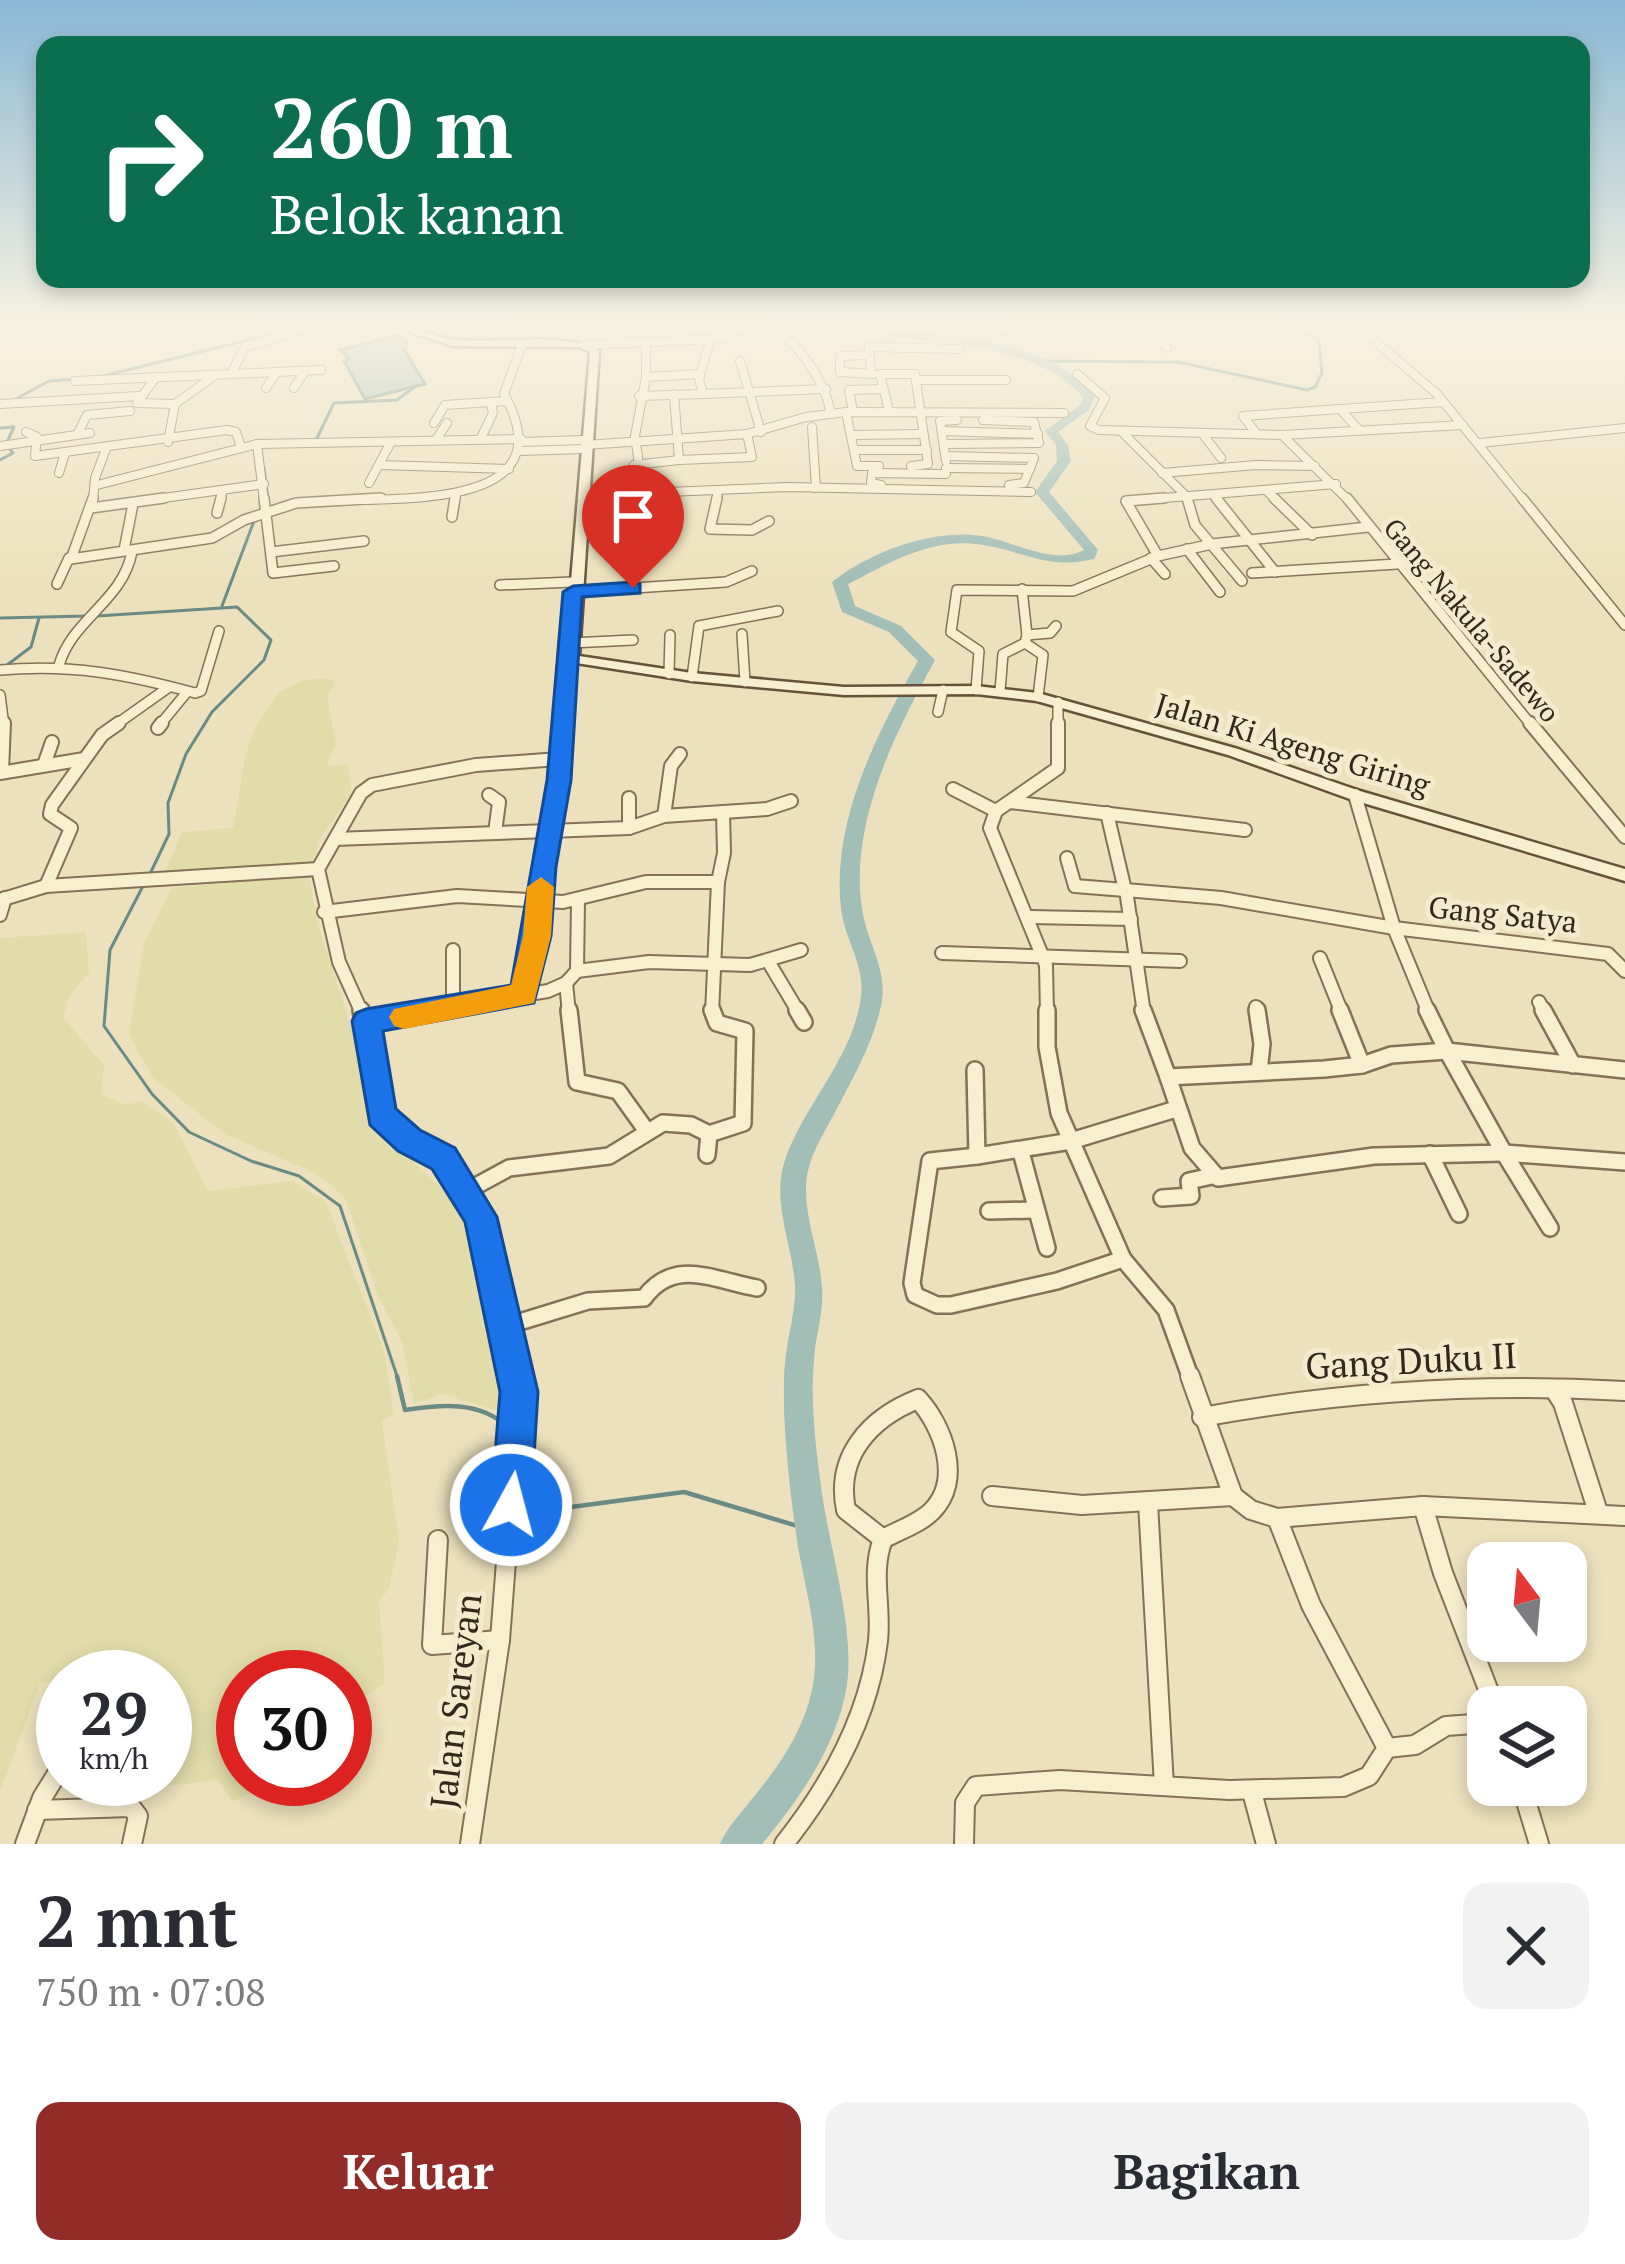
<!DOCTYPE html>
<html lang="id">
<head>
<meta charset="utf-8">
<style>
	body { margin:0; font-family:"PT Serif",serif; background:#f2f2f3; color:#2b2b33; height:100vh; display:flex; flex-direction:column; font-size:45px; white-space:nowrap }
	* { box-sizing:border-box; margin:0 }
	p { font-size:39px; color:#7c7c81 }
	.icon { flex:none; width:66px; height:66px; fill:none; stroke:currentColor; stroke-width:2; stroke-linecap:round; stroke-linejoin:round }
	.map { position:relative; height:1844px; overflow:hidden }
	.drawer { display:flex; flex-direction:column; background:#fff; flex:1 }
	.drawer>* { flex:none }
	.guide { position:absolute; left:36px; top:36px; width:1554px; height:252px; border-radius:24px; box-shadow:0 6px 18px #0003; background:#0b6e4f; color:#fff; overflow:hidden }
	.needle { width:78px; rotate:344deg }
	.tools { position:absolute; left:1467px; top:1542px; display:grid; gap:24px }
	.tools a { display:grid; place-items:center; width:120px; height:120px; border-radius:24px; background:#fff; box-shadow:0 6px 18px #0003; font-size:60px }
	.speed { position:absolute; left:36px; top:1650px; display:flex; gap:24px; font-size:60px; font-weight:700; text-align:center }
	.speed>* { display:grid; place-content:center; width:156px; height:156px; border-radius:50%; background:#fff; box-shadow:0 6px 18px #0003; line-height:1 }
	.speed small { font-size:30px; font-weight:400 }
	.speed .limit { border:18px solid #d22; background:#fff; color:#111 }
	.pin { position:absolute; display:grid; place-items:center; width:102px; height:102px; color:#fff; margin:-123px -51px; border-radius:50% 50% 50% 0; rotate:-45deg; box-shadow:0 0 12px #0007 }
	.pin .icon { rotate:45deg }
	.me { position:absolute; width:132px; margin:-66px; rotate:7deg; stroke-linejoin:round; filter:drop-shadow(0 0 9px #0008) }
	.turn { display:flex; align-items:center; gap:42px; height:252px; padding:0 36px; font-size:54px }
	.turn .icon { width:156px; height:156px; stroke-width:2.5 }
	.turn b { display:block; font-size:84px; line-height:102px }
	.round { display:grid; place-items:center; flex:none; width:126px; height:126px; border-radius:24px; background:#f2f2f3 }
	.headline { display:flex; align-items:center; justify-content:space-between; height:204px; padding:0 36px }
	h1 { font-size:72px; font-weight:600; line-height:90px }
	.button { display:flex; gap:24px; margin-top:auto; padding:24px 36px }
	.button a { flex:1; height:138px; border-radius:24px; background:#922c28; color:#fff; font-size:48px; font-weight:600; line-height:138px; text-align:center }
	.button a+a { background:#f2f2f3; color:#2b2b33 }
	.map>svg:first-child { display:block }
</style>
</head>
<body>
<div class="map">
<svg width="1625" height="1844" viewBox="0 0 1625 1844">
	<rect width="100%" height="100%" fill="#ede1bd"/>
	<g fill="#e2dcab">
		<path d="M 326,678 L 335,682 L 327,697 L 336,744 L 327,766 L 348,764 L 351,794 L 317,843 L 316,860 L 310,864 L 165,872 L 182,832 L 233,828 L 246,754 L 256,725 L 279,692 L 304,680 Z"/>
		<path d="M 309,875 L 317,922 L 354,1036 L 371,1122 L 463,1209 L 476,1240 L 511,1398 L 497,1411 L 443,1394 L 414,1404 L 402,1342 L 378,1296 L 346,1200 L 327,1181 L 303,1168 L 225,1134 L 153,1078 L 129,1035 L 144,942 L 172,888 Z"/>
		<path d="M 86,932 L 89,973 L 70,995 L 63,1017 L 104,1065 L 101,1094 L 125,1105 L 141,1101 L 173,1122 L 208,1191 L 292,1181 L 326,1202 L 384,1351 L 394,1414 L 382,1421 L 399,1541 L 389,1589 L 379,1601 L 385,1684 L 345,1706 L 345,1677 L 243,1677 L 243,1779 L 292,1779 L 232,1801 L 219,1780 L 146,1788 L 143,1797 L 92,1802 L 99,1779 L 165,1779 L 165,1677 L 63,1677 L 63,1681 L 40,1683 L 0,1792 L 0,938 Z"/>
	</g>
	<path fill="#a1beb7" stroke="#698b84" stroke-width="3" d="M 398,335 L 408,345 L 404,349 L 425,384 L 365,399 L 344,361 L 349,359 L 340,350 Z"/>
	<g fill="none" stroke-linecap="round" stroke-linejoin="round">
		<g stroke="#698b84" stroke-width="3">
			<path d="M 1035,361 L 1178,362 L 1307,390 L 1315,387 L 1322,373 L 1319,341 L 1294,323"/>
			<path d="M 103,376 L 297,328"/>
			<path d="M 12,401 L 49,381 L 75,379"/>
			<path d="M 0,428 L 14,427 L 8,440"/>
			<path d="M 316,440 L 334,403 L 397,400 L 416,386"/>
			<path d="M 0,460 L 13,453 L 10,449"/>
			<path d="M 264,468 L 268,500"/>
			<path d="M 222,606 L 254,521"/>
			<path d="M 97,616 L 237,607 L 271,640 L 264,660 L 212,712 L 186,754 L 168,803 L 169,834 L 149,876"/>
			<path d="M 0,618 L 88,616"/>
			<path d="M 7,665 L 31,647 L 39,618"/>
			<path d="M 144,884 L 110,950 L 104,1026 L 152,1094 L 189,1132 L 251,1161 L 299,1176 L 340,1206 L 398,1379"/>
		</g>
		<g stroke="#698b84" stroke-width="4.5">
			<path d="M 397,1376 L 405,1410 C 439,1405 480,1400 507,1427"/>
			<path d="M 522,1470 L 541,1511 L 684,1492 L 811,1530"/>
		</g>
		<path fill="#a1beb7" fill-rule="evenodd" d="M 870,323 L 880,323 L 878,327 L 884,329 C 955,336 1047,338 1095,397 L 1089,410 L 1058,432 L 1068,445 L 1071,461 L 1049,492 L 1098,550 L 1094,559 C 1048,570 1026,552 983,545 C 933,536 891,562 848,584 L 855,606 L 901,626 L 935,660 C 895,733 849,823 862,909 C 867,943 889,971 881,1006 C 873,1043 852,1080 834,1114 C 821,1139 806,1160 806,1190 C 806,1223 820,1255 822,1288 C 824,1313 815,1336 814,1360 C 810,1403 816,1446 821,1487 C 829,1547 855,1627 847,1685 C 837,1746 800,1798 762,1844 L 720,1844 C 727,1827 740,1815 751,1800 C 778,1768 803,1732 812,1690 C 822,1643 806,1593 798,1547 C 791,1502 786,1456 784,1411 C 784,1390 783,1369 787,1348 C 790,1327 796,1307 795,1285 C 792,1243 771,1201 785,1160 C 804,1104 854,1057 861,996 C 865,965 844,938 841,908 C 831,822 877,733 918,661 L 889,632 L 842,612 L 832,582 C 871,551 934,528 983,536 C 1015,542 1054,566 1084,550 L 1035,492 L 1057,461 L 1056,445 L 1045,431 L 1080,405 L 1083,397 C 1044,354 980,346 925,340 C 906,338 886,338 868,330 Z"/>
		<defs>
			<g id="street-far4">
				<path d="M 764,323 C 796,339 825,379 831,414"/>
				<path d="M 988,323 L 1017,335"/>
				<path d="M 1147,323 L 1167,348"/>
				<path d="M 1354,323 L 1437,394 L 1524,501"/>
				<path d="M 0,325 L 22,324 L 15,333 L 0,334"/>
				<path d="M 710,340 L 699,379 L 703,394 L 826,389"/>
				<path d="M 646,341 L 646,377"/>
				<path d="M 585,345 L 716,339 L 761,323"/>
				<path d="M 867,355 L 840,356 L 840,372 L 873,374"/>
				<path d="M 740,361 L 761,432"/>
				<path d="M 321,370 L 231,374 L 245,347 L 325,323"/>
				<path d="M 700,374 L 646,377 L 635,436 L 643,493 L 788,487 L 1031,492"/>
				<path d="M 871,374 L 869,347 L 960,349"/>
				<path d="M 1077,374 L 1105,398 L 1090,426 L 1099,430 L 1282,435 L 1463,425"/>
				<path d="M 156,377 L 137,403 L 175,404"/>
				<path d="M 917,380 L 1006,380"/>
				<path d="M 75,381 L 231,374"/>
				<path d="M 266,388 L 277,372"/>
				<path d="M 294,388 L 305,371"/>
				<path d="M 674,394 L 679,460 L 752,457 L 747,434"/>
				<path d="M 639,396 L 703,394"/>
				<path d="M 0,404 L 139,396"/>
				<path d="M 889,411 L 880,374 L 915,374 L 928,464 L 911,466"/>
				<path d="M 846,412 L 857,466 L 879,466"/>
				<path d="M 853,412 L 849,390 L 883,389"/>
				<path d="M 434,423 L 445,405 L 506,401"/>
				<path d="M 812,427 L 816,488"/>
				<path d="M 1359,430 L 1340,409 L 1443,402"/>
				<path d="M 942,431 L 1038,434"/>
				<path d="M 26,432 L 37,437 L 35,456 L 227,430 L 236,432 L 241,447"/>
				<path d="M 1122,432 L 1187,497"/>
				<path d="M 1202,433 L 1221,458"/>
				<path d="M 1256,433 L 1243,416 L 1340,409"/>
				<path d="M 77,435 L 87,415 L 130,411"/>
				<path d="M 854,435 L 923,434"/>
				<path d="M 1282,435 L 1349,501"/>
				<path d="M 436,440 L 447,423"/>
				<path d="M 480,440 L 493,413 L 491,403"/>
				<path d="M 168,442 L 175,404 L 214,376"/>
				<path d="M 520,442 L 585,440"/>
				<path d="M 1480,443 L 1625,428"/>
				<path d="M 257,444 L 521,439"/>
				<path d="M 944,444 L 1039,443 L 1034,422 L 983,420"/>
				<path d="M 585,445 L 747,434 L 806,417 L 846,412 L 1064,413"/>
				<path d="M 0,446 L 90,433"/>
				<path d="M 855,450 L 927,450"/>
				<path d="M 519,451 L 584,449"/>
				<path d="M 946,456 L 1034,458 L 1024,483 L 1009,485"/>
				<path d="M 946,461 L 940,421 L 957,420"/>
				<path d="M 380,465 L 509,469"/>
				<path d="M 634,465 L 679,460"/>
				<path d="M 946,468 L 1030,469"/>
				<path d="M 59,473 L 65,453"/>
				<path d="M 1162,473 L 1256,465 L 1315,466"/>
				<path d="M 369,483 L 391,442"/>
				<path d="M 97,485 L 257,444 L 264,501"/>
				<path d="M 881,485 L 871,483 L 872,473 L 946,474"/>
				<path d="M 1267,491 L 1277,501"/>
				<path d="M 1214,495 L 1219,501"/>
				<path d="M 93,501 L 95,478 L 106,449"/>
				<path d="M 142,501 L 264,484"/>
				<path d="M 220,501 L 222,493"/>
				<path d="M 331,501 C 402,497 568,510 504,394 L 522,344"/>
				<path d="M 455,501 L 456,495"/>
				<path d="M 716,501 L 718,491"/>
				<path d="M 1127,501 L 1336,484"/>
			</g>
			<g id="street-far3">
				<path d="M 93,498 L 71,559 L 212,538 L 244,520 L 296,503 L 381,498"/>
				<path d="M 264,498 L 273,573 L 334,566"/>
				<path d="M 717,498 L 710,529 L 752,530 L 769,521"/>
				<path d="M 1164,498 L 1126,501 L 1158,556 L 1212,544 L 1368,527"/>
				<path d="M 1187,498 L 1195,525 L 1242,581"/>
				<path d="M 1216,498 L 1275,572"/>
				<path d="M 1274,498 L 1312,535"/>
				<path d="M 1347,498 L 1532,726"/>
				<path d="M 1522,498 L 1625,625"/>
				<path d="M 91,508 L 164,498"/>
				<path d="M 217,513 L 221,498"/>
				<path d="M 452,517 L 455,498"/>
				<path d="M 1187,549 L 1220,592"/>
				<path d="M 131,551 L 124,550 L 133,504"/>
				<path d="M 271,552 L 364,541"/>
				<path d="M 1151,558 L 1165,574"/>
				<path d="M 1252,573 L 1397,564"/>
				<path d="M 57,584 L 69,558"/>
				<path d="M 500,585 L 573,582"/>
				<path d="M 1022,589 L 1027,635"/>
				<path d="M 573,592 L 726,582 L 752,571"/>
				<path d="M 742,634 L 745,682"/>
				<path d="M 571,643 L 633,640"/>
				<path d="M 1025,643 L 1043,655 L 1038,697"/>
				<path d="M 59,665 C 73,618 122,602 132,552"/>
				<path d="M 0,670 C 72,664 125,674 195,693 L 201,691 L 219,631"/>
				<path d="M 669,674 L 670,635"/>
				<path d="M 692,677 L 699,626 L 778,611"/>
				<path d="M 976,690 L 979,651 L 951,632 L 957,590 L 1073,591 L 1158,556"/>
				<path d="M 1000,691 L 1003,654 L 1025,643 L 1027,635 L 1050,633 L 1056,626"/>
				<path d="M 0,695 L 4,726"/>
				<path d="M 1058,702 L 1058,726"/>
				<path d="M 938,712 L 943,690"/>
				<path d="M 114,726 L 169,687"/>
				<path d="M 159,726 L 187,692"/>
				<path d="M 563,726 L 571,654"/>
			</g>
			<g id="street-far2">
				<path d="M 1530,723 L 1625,837"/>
				<path d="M 158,728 L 162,723"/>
				<path d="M 44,765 L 52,742"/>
				<path d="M 2,772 L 4,723"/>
				<path d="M 0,773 L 84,759"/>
				<path d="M 953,789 L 996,811"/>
				<path d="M 489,795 L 499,802 L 495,833"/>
				<path d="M 629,798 L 629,828"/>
				<path d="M 1010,802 L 1245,830"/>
				<path d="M 723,812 L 767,809 L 791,801"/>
				<path d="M 1107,813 L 1125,890 L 1221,898 L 1394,928 L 1355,795"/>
				<path d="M 664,816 L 723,812 L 724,853 L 718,882"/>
				<path d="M 335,839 L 629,828 L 664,816 L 671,766 L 680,754"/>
				<path d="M 1067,858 L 1075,886 L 1125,890"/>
				<path d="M 46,886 L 71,828 L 50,814 L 52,805 L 102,735 L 119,723"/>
				<path d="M 1126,890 L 1144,1013"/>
				<path d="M 0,900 L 46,886 L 318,869"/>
				<path d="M 324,912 L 457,896 L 563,902 L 646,882 L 718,882 L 712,1013"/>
				<path d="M 0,915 L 5,898"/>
				<path d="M 1030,917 L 1131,919"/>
				<path d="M 453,950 L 453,1007"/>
				<path d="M 942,953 L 1180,961"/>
				<path d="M 1320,958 L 1342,1013"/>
				<path d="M 768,961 L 799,1013"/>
				<path d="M 577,971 L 578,901"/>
				<path d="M 566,983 L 569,1013"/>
				<path d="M 523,995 L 537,936 L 559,759"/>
				<path d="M 1539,1002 L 1545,1013"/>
				<path d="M 1256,1007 L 1257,1013"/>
				<path d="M 362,1013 L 339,962 L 318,869 L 361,793 L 372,785 L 476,765 L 559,759 L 563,723"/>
				<path d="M 413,1013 L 548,991 L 566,983 L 577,971 L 649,962 L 750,965 L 801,950"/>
				<path d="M 1047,1013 L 1046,965 L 990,828 L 996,811 L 1058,768 L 1058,723"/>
				<path d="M 1429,1013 L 1394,928 L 1608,954 L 1625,971"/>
			</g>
			<g id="street-far1">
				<path d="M 361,1010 L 381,1115 L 409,1141 L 443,1158 L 481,1217 L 516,1379"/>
				<path d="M 569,1010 L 577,1082 L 618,1091 L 646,1130"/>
				<path d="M 797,1010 L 804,1022"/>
				<path d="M 1047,1010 L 1047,1047 L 1059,1113 L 1123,1259 L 1166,1310 L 1191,1379"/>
				<path d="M 1143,1010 L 1168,1077"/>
				<path d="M 1257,1010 L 1262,1044 L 1259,1072"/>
				<path d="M 1340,1010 L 1362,1065"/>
				<path d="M 1427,1010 L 1447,1051 L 1625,1070"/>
				<path d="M 1543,1010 L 1573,1065"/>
				<path d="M 366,1021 L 431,1010"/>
				<path d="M 1447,1051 L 1504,1153 L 1374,1156 L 1218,1178 L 1192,1148 L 1168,1077 L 1324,1069 L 1362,1065 L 1391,1055 Z"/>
				<path d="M 975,1070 L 977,1156 L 1071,1141 L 1176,1109"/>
				<path d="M 1021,1152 L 1047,1248"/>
				<path d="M 1504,1153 L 1550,1228"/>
				<path d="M 1504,1153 L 1625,1162"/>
				<path d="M 1430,1154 L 1459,1214"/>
				<path d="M 707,1155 L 709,1134"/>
				<path d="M 977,1156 L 930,1161 L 912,1283 L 915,1295 L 937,1305 L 951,1305 L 1057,1281 L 1123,1259"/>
				<path d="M 463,1193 L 509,1168 L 609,1156 L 663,1123 L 691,1125 L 709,1134 L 743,1123 L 745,1031 L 717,1023 L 712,1010"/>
				<path d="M 1162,1198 L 1191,1196 L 1189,1181 L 1212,1176"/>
				<path d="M 989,1211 L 1034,1210"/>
				<path d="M 503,1327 L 588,1301 L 644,1298 C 674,1257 713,1280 757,1288"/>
			</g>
			<g id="street">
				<path d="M 1190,1376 L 1233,1496"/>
				<path d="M 1554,1389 L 1563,1403 L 1598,1512"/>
				<path d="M 918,1399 C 943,1426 963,1480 932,1511 C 919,1524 899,1530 883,1539 L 846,1510 C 835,1456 870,1418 918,1399 Z"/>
				<path d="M 1202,1417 C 1343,1391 1482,1383 1625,1391"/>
				<path d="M 992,1496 L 1082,1505 L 1233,1496 L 1251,1510 L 1277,1518 L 1423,1506 L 1625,1516"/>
				<path d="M 1148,1503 L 1164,1786"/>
				<path d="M 1423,1506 L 1443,1573 L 1495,1707"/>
				<path d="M 438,1540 L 432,1645 L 500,1640"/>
				<path d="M 1387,1748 L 1415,1745 L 1446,1726 L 1488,1723"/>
				<path d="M 1521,1785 L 1539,1844"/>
				<path d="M 1252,1792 L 1266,1844"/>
				<path d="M 37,1810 L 131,1807 L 138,1816 L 132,1844"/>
				<path d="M 25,1844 L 42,1798 L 63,1764"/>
				<path d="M 470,1844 L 500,1640 L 519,1392 L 516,1376"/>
				<path d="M 784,1844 C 830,1786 869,1716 878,1641 C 882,1606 870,1573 883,1539"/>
				<path d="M 964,1844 L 965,1803 L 976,1786 L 1060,1780 L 1229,1790 L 1343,1787 L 1369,1776 L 1387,1748 L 1311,1605 L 1277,1518"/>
			</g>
			<path id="secondary" d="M 383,323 C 408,322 432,338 457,340 C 497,344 567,331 599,351 L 579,656 L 692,673 L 844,687 L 976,686 L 1038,693 L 1238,749 L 1360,791 L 1625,869 L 1625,881 L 1350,799 L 1228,755 L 1037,701 L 976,694 L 844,695 L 692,681 L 570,662 L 565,654 L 590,352 L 579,347 L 452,346 Z"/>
		</defs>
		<use href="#street-far4" stroke="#847157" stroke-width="10"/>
		<use href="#street-far3" stroke="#847157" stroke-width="12"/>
		<use href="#street-far2" stroke="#847157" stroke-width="16"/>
		<use href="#street-far1" stroke="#847157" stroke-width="20"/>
		<use href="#street" stroke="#847157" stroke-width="22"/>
		<use href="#secondary" stroke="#66523a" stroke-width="5"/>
		<use href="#street-far4" stroke="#f8eed0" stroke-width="8"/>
		<use href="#street-far3" stroke="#f8eed0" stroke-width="9"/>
		<use href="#street-far2" stroke="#f8eed0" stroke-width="12"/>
		<use href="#street-far1" stroke="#f8eed0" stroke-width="15"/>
		<use href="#street" stroke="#f8eed0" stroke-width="18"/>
		<use href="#secondary" fill="#f8eed0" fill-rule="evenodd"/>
	</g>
	<linearGradient id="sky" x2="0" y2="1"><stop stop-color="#8bb8d4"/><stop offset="0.56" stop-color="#f7f2e1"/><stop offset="1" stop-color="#f7f2e1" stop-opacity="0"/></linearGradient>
	<rect width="1625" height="581" fill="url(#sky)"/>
	<path fill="#1a73e8" stroke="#114b97" stroke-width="3" d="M 633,582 L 640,584 L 640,593 L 582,597 L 571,780 L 556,867 L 551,936 L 534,1003 L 383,1031 L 396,1109 L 420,1130 L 455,1148 L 497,1217 L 538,1392 L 531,1505 L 525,1519 L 511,1525 L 496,1519 L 491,1505 L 500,1392 L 465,1222 L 432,1169 L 398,1151 L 370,1125 L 352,1021 L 356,1013 L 366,1009 L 511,985 L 547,780 L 563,592 L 573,586 Z"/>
	<path fill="#f59e0b" d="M 541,877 L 554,887 L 551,936 L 534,1003 L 404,1029 L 394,1026 L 389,1017 L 394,1009 L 511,985 L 523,936 L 527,887 Z"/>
	<g text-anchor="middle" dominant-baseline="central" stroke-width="10" stroke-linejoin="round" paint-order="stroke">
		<g font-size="27" fill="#34281b" stroke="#f4ebcd">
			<text transform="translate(1472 620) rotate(50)">Gang Nakula-Sadewo</text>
		</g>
		<g font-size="30" fill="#34281b" stroke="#f4ebcd">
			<text transform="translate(1293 744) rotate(17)">Jalan Ki Ageng Giring</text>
			<text transform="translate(1503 914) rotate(6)">Gang Satya</text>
		</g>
		<g font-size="36" fill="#34281b" stroke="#f4ebcd">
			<text transform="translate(1411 1360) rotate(-3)">Gang Duku II</text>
			<text transform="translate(455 1701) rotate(-83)">Jalan Sareyan</text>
		</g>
	</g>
</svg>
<div class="tools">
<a><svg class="needle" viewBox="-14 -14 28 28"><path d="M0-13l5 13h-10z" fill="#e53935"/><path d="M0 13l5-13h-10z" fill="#7c7c81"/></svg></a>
<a><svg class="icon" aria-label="layers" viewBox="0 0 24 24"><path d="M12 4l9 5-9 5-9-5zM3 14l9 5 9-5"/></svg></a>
</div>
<div class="speed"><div>29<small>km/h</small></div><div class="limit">30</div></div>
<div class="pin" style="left:633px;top:588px;background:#d93025"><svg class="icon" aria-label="arrive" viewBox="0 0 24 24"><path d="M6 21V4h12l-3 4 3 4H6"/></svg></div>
<svg class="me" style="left:511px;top:1505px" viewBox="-20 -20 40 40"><circle r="17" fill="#1a73e8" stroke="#fff" stroke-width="3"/><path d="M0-11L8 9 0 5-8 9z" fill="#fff"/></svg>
<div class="guide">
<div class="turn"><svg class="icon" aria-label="right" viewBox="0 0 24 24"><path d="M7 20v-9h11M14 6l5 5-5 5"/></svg><div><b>260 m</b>Belok kanan</div></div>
</div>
</div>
<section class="drawer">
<div class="headline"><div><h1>2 mnt</h1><p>750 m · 07:08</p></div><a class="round"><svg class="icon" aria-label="close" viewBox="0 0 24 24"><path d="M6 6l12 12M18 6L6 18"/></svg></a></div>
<div class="button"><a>Keluar</a><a>Bagikan</a></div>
</section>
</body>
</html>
